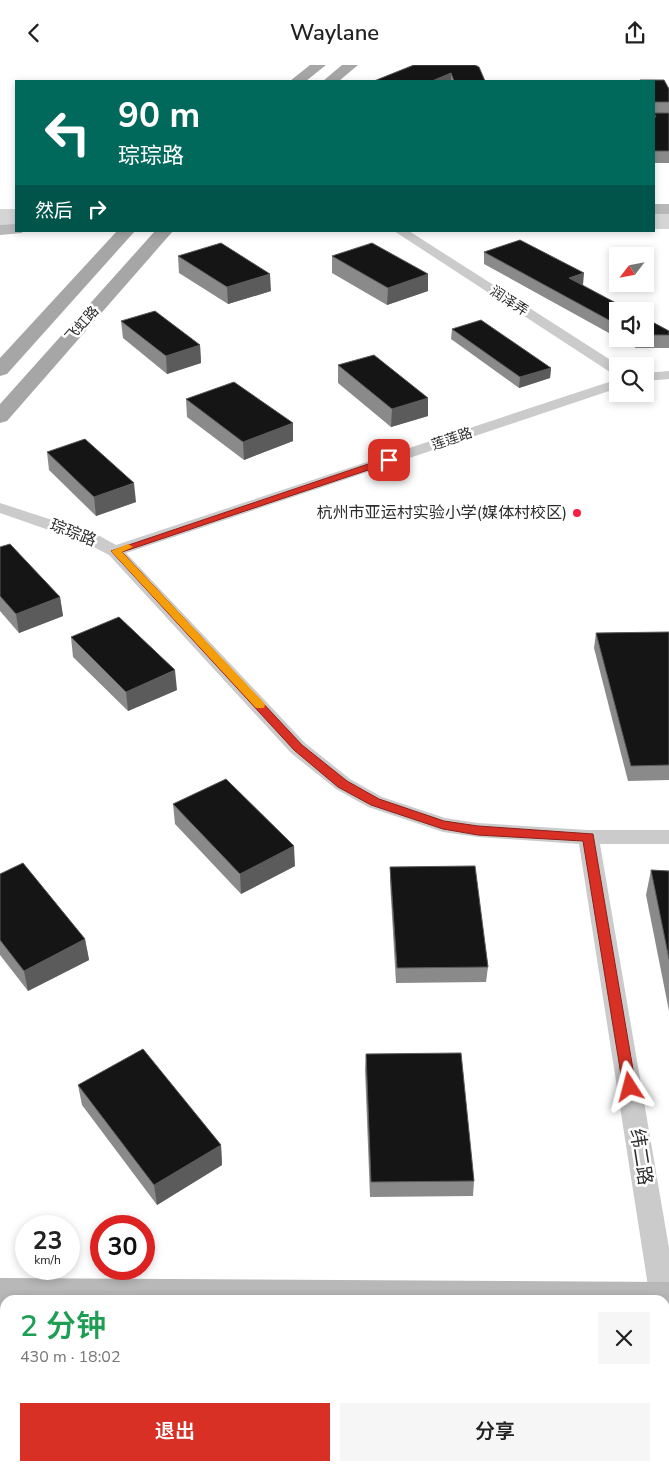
<!DOCTYPE html>
<html lang="zh">
<head>
<meta charset="utf-8">
<style>
	body { margin:0; font-family:"Nunito Sans","Noto Sans SC",sans-serif; background:#f6f6f6; color:#222; height:100vh; display:flex; flex-direction:column; font-size:19px; white-space:nowrap }
	* { box-sizing:border-box; margin:0 }
	p { font-size:16px; color:#767676 }
	.icon { flex:none; width:28px; height:28px; fill:none; stroke:currentColor; stroke-width:2; stroke-linecap:round; stroke-linejoin:round }
	.map { position:relative; flex:1; overflow:hidden }
	.details { position:absolute; left:0px; top:1230px; width:670px; height:176px; display:flex; flex-direction:column; background:#fff; border-radius:15px 15px 0 0; box-shadow:0 2px 8px #0003 }
	.details>* { flex:none }
	.top-card { position:absolute; left:15px; top:15px; width:640px; height:152px; border-radius:0px; box-shadow:0 2px 8px #0003; background:#00695c; color:#fff; overflow:hidden }
	.needle { width:32px; rotate:238deg }
	.controls { position:absolute; left:609px; top:182px; display:grid; gap:10px }
	.controls a { display:grid; place-items:center; width:45px; height:45px; border-radius:0px; background:#fff; box-shadow:0 2px 8px #0003; font-size:25px }
	.speed { position:absolute; left:15px; top:1150px; display:flex; gap:10px; font-size:25px; font-weight:700; text-align:center }
	.speed>* { display:grid; place-content:center; width:65px; height:65px; border-radius:50%; background:#fff; box-shadow:0 2px 8px #0003; line-height:1 }
	.speed small { font-size:12px; font-weight:400 }
	.speed .limit { border:8px solid #d22; background:#fff; color:#111 }
	.pin { position:absolute; display:grid; place-items:center; width:42px; height:42px; color:#fff; margin:-21px; border-radius:10px; box-shadow:0 2px 8px #0006 }
	.me { position:absolute; width:55px; margin:-28px; rotate:351deg; stroke-linejoin:round; filter:drop-shadow(0 0 4px #0008) }
	.turn { display:flex; align-items:center; gap:18px; height:105px; padding:0 20px; font-size:22px }
	.turn .icon { width:65px; height:65px; stroke-width:2.5 }
	.turn b { display:block; font-size:35px; line-height:42px }
	.then { display:flex; align-items:center; height:48px; padding:0 20px; background:#0003; gap:10px; font-size:19px }
	.round { display:grid; place-items:center; flex:none; width:52px; height:52px; border-radius:0px; background:#f6f6f6 }
	.summary { display:flex; align-items:center; justify-content:space-between; height:85px; padding:0 20px }
	h1 { font-size:30px; font-weight:600; line-height:38px; color:#1e9e55 }
	.action { display:flex; gap:10px; margin-top:auto; padding:10px 20px }
	.action a { flex:1; height:58px; border-radius:0px; background:#d93025; color:#fff; font-size:20px; font-weight:600; line-height:58px; text-align:center }
	.action a+a { background:#f6f6f6; color:#222 }
	header { display:flex; justify-content:space-between; align-items:center; height:65px; padding:0 20px; background:#fff; font-size:22px; font-weight:600 }
	.map>svg:first-child { display:block }
</style>
</head>
<body>
<header><svg class="icon" aria-label="back" viewBox="0 0 24 24"><path d="M15 5l-7 7 7 7"/></svg>Waylane<svg class="icon" aria-label="share" viewBox="0 0 24 24"><path d="M12 15V3M7 8l5-5 5 5M5 13v7h14v-7"/></svg></header>
<div class="map">
<svg width="669" height="1406" viewBox="0 0 669 1406">
	<rect width="100%" height="100%" fill="#fff"/>
	<g fill="none" stroke-linecap="round" stroke-linejoin="round">
		<g stroke="#d5d5d5" stroke-width="16" stroke-dasharray="16 8" stroke-linecap="butt">
			<path d="M 0,152 L 16,152"/>
			<path d="M 654,156 L 669,156"/>
		</g>
		<g fill="#cbcbcb" fill-rule="evenodd">
			<path d="M 394,166 L 409,166 L 620,301 L 618,301 L 618,310 L 613,309 Z"/>
			<path d="M 669,306 L 669,314 L 645,316 L 645,308 Z"/>
			<path d="M 618,314 L 618,323 L 126,488 L 305,678 L 350,714 L 382,732 L 445,753 L 478,758 L 588,765 L 669,765 L 669,779 L 600,779 L 669,1183 L 669,1245 L 665,1246 L 665,1235 L 650,1234 L 579,779 L 478,772 L 443,767 L 368,742 L 336,724 L 291,688 L 109,490 L 86,478 L 0,448 L 0,438 L 98,470 L 116,480 Z"/>
		</g>
		<g fill="#b8b8b8" fill-rule="evenodd">
			<rect x="654" y="139" width="15" height="10"/>
			<path d="M 16,159 L 16,166 L 23,166 L 22,168 L 0,170 L 0,160 Z"/>
			<path d="M 0,1213 L 669,1217 L 669,1283 L 665,1283 L 665,1235 L 5,1235 L 5,1247 L 0,1247 Z"/>
			<rect x="0" y="1248" width="5" height="36"/>
		</g>
		<g fill="#a6a6a6" fill-rule="evenodd">
			<path d="M 310,0 L 326,0 L 306,16 L 290,16 Z"/>
			<path d="M 342,0 L 358,0 L 339,16 L 323,16 Z"/>
			<path d="M 117,166 L 135,166 L 7,309 L 0,311 L 0,293 Z"/>
			<path d="M 155,166 L 173,166 L 7,356 L 0,358 L 0,339 Z"/>
		</g>
	</g>
	<g fill="#8a8a8a">
		<path d="M 413,0 L 475,0 L 485,16 L 374,16 Z"/>
		<path d="M 640,15 L 664,15 L 669,24 L 669,98 L 654,98 L 654,16 L 640,16 Z"/>
		<path d="M 484,187 L 583,220 L 618,246 L 618,273 L 484,199 Z"/>
		<path d="M 178,191 L 271,226 L 228,239 L 179,208 Z"/>
		<path d="M 332,191 L 428,209 L 428,226 L 387,240 L 332,208 Z"/>
		<path d="M 645,253 L 669,266 L 669,283 L 636,283 L 619,274 L 645,274 Z"/>
		<path d="M 121,256 L 200,280 L 201,298 L 167,309 L 123,273 Z"/>
		<path d="M 452,264 L 551,303 L 550,313 L 519,323 L 451,274 Z"/>
		<path d="M 338,300 L 428,333 L 428,351 L 391,362 L 338,318 Z"/>
		<path d="M 186,334 L 293,358 L 293,376 L 244,395 L 187,352 Z"/>
		<path d="M 47,387 L 136,437 L 96,451 L 49,405 Z"/>
		<path d="M 0,482 L 60,532 L 63,551 L 19,568 L 0,546 Z"/>
		<path d="M 669,567 L 669,715 L 628,716 L 594,583 L 596,568 Z"/>
		<path d="M 71,572 L 177,625 L 128,646 L 73,592 Z"/>
		<path d="M 173,739 L 295,801 L 241,829 L 175,759 Z"/>
		<path d="M 390,802 L 488,902 L 486,917 L 396,918 L 390,817 Z"/>
		<path d="M 651,805 L 669,806 L 669,946 L 646,830 Z"/>
		<path d="M 0,809 L 85,874 L 89,895 L 28,926 L 0,890 Z"/>
		<path d="M 366,989 L 474,1116 L 473,1131 L 370,1132 L 365,1004 Z"/>
		<path d="M 78,1020 L 221,1080 L 222,1100 L 157,1140 L 82,1040 Z"/>
	</g>
	<g fill="#5b5b5b">
		<path d="M 451,8 L 451,16 L 432,16 Z"/>
		<path d="M 584,208 L 583,220 L 567,225 L 569,213 Z"/>
		<path d="M 270,209 L 271,226 L 228,239 L 227,222 Z"/>
		<path d="M 428,209 L 428,226 L 387,240 L 388,223 Z"/>
		<path d="M 200,280 L 201,298 L 167,309 L 166,291 Z"/>
		<path d="M 551,303 L 550,313 L 519,323 L 520,312 Z"/>
		<path d="M 428,333 L 428,351 L 391,362 L 392,344 Z"/>
		<path d="M 293,358 L 293,376 L 244,395 L 243,377 Z"/>
		<path d="M 134,418 L 136,437 L 96,451 L 94,432 Z"/>
		<path d="M 60,532 L 63,551 L 19,568 L 16,549 Z"/>
		<path d="M 175,605 L 177,625 L 128,646 L 126,627 Z"/>
		<path d="M 294,781 L 295,801 L 241,829 L 240,809 Z"/>
		<path d="M 85,874 L 89,895 L 28,926 L 24,906 Z"/>
		<path d="M 221,1080 L 222,1100 L 157,1140 L 154,1120 Z"/>
	</g>
	<g fill="#151515" stroke="#5b5b5b">
		<path d="M 414,0 L 475,0 L 479,2 L 485,16 L 454,16 L 451,8 L 432,16 L 374,16 Z"/>
		<path d="M 640,15 L 664,15 L 669,24 L 669,37 L 654,37 L 654,48 L 669,48 L 669,86 L 654,86 L 654,52 L 656,52 L 654,48 L 654,16 L 640,16 Z"/>
		<path d="M 520,175 L 584,208 L 569,213 L 631,246 L 618,246 L 618,260 L 484,187 Z"/>
		<path d="M 221,178 L 270,209 L 227,222 L 178,191 Z"/>
		<path d="M 372,178 L 428,209 L 388,223 L 332,191 Z"/>
		<path d="M 155,246 L 200,280 L 166,291 L 121,256 Z"/>
		<path d="M 645,253 L 669,266 L 669,270 L 645,270 Z"/>
		<path d="M 481,255 L 551,303 L 520,312 L 452,264 Z"/>
		<path d="M 374,290 L 428,333 L 392,344 L 338,300 Z"/>
		<path d="M 234,317 L 293,358 L 243,377 L 186,334 Z"/>
		<path d="M 85,374 L 134,418 L 94,432 L 47,387 Z"/>
		<path d="M 10,479 L 60,532 L 16,549 L 0,531 L 0,482 Z"/>
		<path d="M 119,552 L 175,605 L 126,627 L 71,572 Z"/>
		<path d="M 669,567 L 669,700 L 631,701 L 596,568 Z"/>
		<path d="M 226,714 L 294,781 L 240,809 L 173,739 Z"/>
		<path d="M 23,798 L 85,874 L 24,906 L 0,875 L 0,809 Z"/>
		<path d="M 475,801 L 488,902 L 397,903 L 390,802 Z"/>
		<path d="M 651,805 L 669,806 L 669,894 Z"/>
		<path d="M 143,984 L 221,1080 L 154,1120 L 78,1020 Z"/>
		<path d="M 461,988 L 474,1116 L 371,1117 L 366,989 Z"/>
	</g>
	<path fill="#d93025" stroke="#8d1f18" d="M 389,392 L 393,395 L 392,397 L 122,487 L 302,680 L 347,716 L 379,734 L 444,756 L 478,761 L 593,769 L 636,1022 L 634,1026 L 630,1028 L 625,1026 L 623,1022 L 583,776 L 478,770 L 443,764 L 371,740 L 338,722 L 294,685 L 111,486 Z"/>
	<path fill="#f59e0b" d="M 128,479 L 133,482 L 122,487 L 264,638 L 265,640 L 264,643 L 256,643 L 111,486 Z"/>
	<circle fill="#f61f43" stroke="#fff" stroke-width="2" cx="577" cy="448" r="5"/>
	<g text-anchor="middle" dominant-baseline="central" stroke-width="5" stroke-linejoin="round" paint-order="stroke">
		<g font-size="14" fill="#2e2e2e" stroke="#fff">
			<text transform="translate(509 236) rotate(33)">润泽弄</text>
			<text transform="translate(82 259) rotate(-48)">飞虹路</text>
			<text transform="translate(452 374) rotate(-19)">莲莲路</text>
		</g>
		<g font-size="16" fill="#2e2e2e" stroke="#fff" text-anchor="end">
			<text x="567" y="448">杭州市亚运村实验小学(媒体村校区)</text>
		</g>
		<g font-size="16" fill="#2e2e2e" stroke="#fff">
			<text transform="translate(73 468) rotate(21)">琮琮路</text>
		</g>
		<g font-size="19" fill="#2e2e2e" stroke="#fff">
			<text transform="translate(641 1092) rotate(81)">纬二路</text>
		</g>
	</g>
</svg>
<div class="controls">
<a><svg class="needle" viewBox="-14 -14 28 28"><path d="M0-13l5 13h-10z" fill="#e53935"/><path d="M0 13l5-13h-10z" fill="#767676"/></svg></a>
<a><svg class="icon" aria-label="sound" viewBox="0 0 24 24"><path d="M4 9h4l5-4v14l-5-4H4zM17 9q2 3 0 6"/></svg></a>
<a><svg class="icon" aria-label="search" viewBox="0 0 24 24"><circle cx="10" cy="10" r="6"/><path d="M15 15l6 6"/></svg></a>
</div>
<div class="speed"><div>23<small>km/h</small></div><div class="limit">30</div></div>
<div class="pin" style="left:389px;top:395px;background:#d93025"><svg class="icon" aria-label="arrive" viewBox="0 0 24 24"><path d="M6 21V4h12l-3 4 3 4H6"/></svg></div>
<svg class="me" style="left:630px;top:1022px" viewBox="-20 -20 40 40"><path d="M0-17L14 15 0 8-14 15z" fill="#d93025" stroke="#fff" stroke-width="4"/></svg>
<div class="top-card">
<div class="turn"><svg class="icon" aria-label="left" viewBox="0 0 24 24"><path d="M17 20v-9H6M10 6l-5 5 5 5"/></svg><div><b>90 m</b>琮琮路</div></div>
<div class="then">然后<svg class="icon" aria-label="right" viewBox="0 0 24 24"><path d="M7 20v-9h11M14 6l5 5-5 5"/></svg></div>
</div>
<section class="details">
<div class="summary"><div><h1>2 分钟</h1><p>430 m · 18:02</p></div><a class="round"><svg class="icon" aria-label="close" viewBox="0 0 24 24"><path d="M6 6l12 12M18 6L6 18"/></svg></a></div>
<div class="action"><a>退出</a><a>分享</a></div>
</section>
</div>
</body>
</html>
